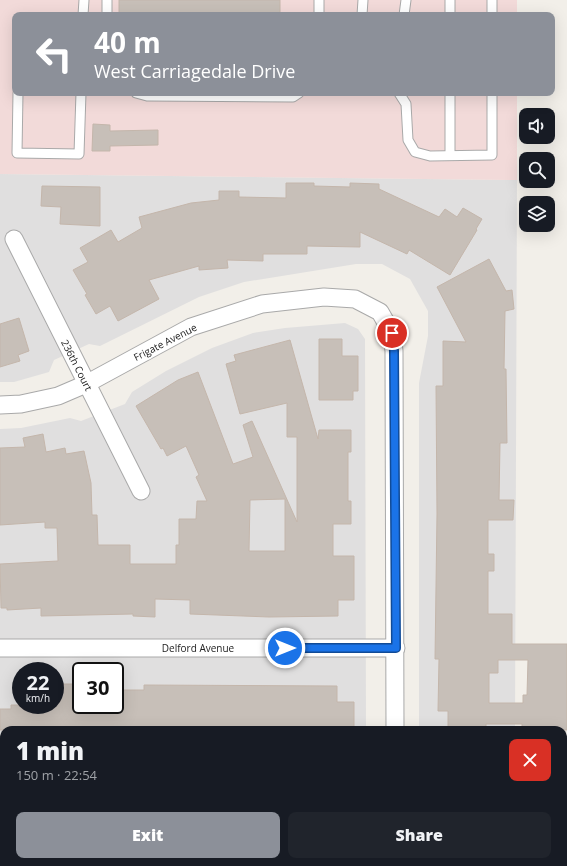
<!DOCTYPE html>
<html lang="en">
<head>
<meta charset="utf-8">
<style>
	body { margin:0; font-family:"Open Sans",sans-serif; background:#20242c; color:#f1f3f6; height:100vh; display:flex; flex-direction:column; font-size:15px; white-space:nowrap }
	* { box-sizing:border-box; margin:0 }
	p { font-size:13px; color:#9ea1a6 }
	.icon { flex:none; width:22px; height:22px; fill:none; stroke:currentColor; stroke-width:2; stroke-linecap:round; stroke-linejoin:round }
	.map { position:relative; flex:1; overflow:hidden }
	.drawer { position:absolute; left:0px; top:726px; width:567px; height:140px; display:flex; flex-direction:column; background:#171b24; border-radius:12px 12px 0 0; box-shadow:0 4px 16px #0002 }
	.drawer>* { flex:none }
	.banner { position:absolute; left:12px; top:12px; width:543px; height:84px; border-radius:8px; box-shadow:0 4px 16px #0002; background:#8c9099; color:#fff; overflow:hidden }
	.fabs { position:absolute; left:519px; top:108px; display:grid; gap:8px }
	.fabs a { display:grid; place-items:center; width:36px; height:36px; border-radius:8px; background:#171b24; box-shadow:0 4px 16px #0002; font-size:20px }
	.speed { position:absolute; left:12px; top:662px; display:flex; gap:8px; font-size:20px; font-weight:700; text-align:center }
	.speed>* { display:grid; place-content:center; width:52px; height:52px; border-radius:50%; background:#171b24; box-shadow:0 4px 16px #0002; line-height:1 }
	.speed small { font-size:10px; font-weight:400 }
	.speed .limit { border:2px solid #111; border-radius:6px; background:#fff; color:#111 }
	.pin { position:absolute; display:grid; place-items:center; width:34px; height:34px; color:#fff; margin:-17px; border:2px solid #fff; border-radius:50%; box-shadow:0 1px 4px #0007 }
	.me { position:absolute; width:44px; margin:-22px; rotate:90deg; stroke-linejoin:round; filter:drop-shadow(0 0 3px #0008) }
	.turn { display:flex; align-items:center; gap:14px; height:84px; padding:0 16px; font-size:18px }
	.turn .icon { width:52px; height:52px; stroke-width:2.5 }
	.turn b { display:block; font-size:28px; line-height:34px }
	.round { display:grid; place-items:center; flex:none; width:42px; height:42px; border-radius:8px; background:#20242c }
	.summary { display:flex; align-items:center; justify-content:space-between; height:68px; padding:0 16px }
	h1 { font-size:24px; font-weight:800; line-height:30px }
	.primary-button { display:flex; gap:8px; margin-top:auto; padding:8px 16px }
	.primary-button a { flex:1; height:46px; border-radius:8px; background:#8c9099; color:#fff; font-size:16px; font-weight:800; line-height:46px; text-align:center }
	.primary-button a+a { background:#20242c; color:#f1f3f6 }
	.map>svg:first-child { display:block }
</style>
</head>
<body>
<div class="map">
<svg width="567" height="866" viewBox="0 0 567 866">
	<rect width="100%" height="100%" fill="#f2efe9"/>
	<g fill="#e0dfdf" fill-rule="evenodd">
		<path d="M 0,174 L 517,180 L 515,730 L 419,730 L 419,383 L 428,336 L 428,311 L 410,279 L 382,264 L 356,264 L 244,282 L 199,297 L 100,346 L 89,344 L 54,360 L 49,372 L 14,382 L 0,382 Z"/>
		<path d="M 345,323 L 358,329 L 365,339 L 366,730 L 4,730 L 4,862 L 366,862 L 366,866 L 0,866 L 0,429 L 21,428 L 70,418 L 81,421 L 125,404 L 132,392 L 166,371 L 212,348 L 253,333 L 285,328 ZM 21,671 L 55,671 L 55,705 L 21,705 ZM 81,671 L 115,671 L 115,705 L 81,705 Z"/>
		<rect x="419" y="862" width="95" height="4"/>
	</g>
	<path fill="#f2dad9" d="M 0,0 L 517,0 L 517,15 L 15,15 L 15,93 L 517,93 L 517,180 L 0,174 Z"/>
	<g fill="#c7bfb8" stroke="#c4b6ab" fill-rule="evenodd">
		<rect x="119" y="0" width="161" height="15"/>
		<path d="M 93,124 L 110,125 L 110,131 L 158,130 L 158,145 L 110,146 L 110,151 L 92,151 Z"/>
		<path d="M 286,183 L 314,183 L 314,186 L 350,187 L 350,183 L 379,184 L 379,189 L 439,217 L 445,209 L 457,217 L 463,208 L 482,219 L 476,229 L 477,230 L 450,275 L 409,250 L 407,254 L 360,232 L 360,247 L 307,246 L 307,254 L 263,254 L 263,261 L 227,260 L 228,268 L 199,270 L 199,266 L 149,280 L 159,299 L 118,321 L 110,306 L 96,314 L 85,295 L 87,294 L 73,270 L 88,262 L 80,248 L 111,230 L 118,242 L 142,228 L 139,217 L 191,203 L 219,200 L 219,191 L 239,191 L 239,197 L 286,198 Z"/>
		<path d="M 42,186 L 100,187 L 100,226 L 60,224 L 61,207 L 41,206 Z"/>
		<path d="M 489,259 L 506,291 L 512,290 L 514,309 L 505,311 L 504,369 L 506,369 L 507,443 L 500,443 L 499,500 L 514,500 L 513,520 L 488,520 L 488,554 L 494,554 L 494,571 L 488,571 L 488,614 L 512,614 L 512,644 L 567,644 L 567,730 L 522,730 L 522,724 L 486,724 L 486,730 L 448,730 L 448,711 L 438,711 L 439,659 L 435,659 L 437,514 L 436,386 L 443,386 L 443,341 L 466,342 L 437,287 ZM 498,660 L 528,660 L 527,695 L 523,695 L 523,703 L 489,703 L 489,673 L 498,673 Z"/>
		<path d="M 19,318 L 29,351 L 18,355 L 20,361 L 0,367 L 0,324 Z"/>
		<path d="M 319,339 L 342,339 L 342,356 L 358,356 L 358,391 L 353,391 L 353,400 L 319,400 Z"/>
		<path d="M 290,340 L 318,439 L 319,430 L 351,430 L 351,452 L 348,452 L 348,501 L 351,501 L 351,524 L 333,524 L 333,556 L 354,556 L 354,600 L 338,600 L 338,616 L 269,617 L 190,614 L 190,600 L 155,599 L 155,617 L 133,616 L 133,614 L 41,616 L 41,608 L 7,610 L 7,608 L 1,608 L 0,564 L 58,561 L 57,528 L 45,528 L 45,522 L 0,525 L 0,448 L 25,447 L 23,438 L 43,434 L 46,452 L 65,448 L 66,454 L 84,451 L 91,483 L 92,515 L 97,515 L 98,545 L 130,545 L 130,564 L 176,564 L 176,545 L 179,545 L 179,519 L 196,519 L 197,501 L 207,501 L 196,477 L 199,475 L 186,446 L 167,456 L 163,448 L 161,449 L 136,406 L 178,380 L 198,372 L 233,464 L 253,457 L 243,425 L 252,421 L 297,522 L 297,437 L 287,437 L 287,403 L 240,414 L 226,364 L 236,361 L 234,355 ZM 285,499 L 285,551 L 249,551 L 250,500 Z"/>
		<path d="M 60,684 L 81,684 L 81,705 L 115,705 L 115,690 L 144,690 L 144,685 L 337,686 L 337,702 L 354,702 L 354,730 L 0,730 L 0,709 L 11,709 L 11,705 L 55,705 L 55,702 L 60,702 Z"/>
	</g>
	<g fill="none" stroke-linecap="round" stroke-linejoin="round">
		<defs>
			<g id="service">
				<path d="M 107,0 L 107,15"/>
				<path d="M 319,0 L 319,15"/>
				<path d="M 450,0 L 450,15"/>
				<path d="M 83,15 L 84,0"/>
				<path d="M 362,15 L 363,0"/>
				<path d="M 404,15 L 406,0"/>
				<path d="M 492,15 L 492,0"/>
				<path d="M 18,93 L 17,153 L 79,154 L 81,93"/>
				<path d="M 136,93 L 147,96 L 293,97 L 299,93"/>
				<path d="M 399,93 L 406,104 L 408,140 L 415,152 L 430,156 L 492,155 L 492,93"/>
				<path d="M 450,93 L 450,155"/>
			</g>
			<g id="minor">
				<path d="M 14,239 L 141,491"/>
				<path d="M 0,405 L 21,404 L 58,396 L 86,384 L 191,327 L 262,304 L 324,297 L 355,299 L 380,312 L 392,333 L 394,351 L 395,730"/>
				<path d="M 0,648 L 396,648"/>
				<path d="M 0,862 L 4,862"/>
				<path d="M 393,866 L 393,862"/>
			</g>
		</defs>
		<use href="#service" stroke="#a9a9a9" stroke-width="11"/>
		<use href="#minor" stroke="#a9a9a9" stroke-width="19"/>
		<use href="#service" stroke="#fff" stroke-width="9"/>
		<use href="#minor" stroke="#fff" stroke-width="17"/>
	</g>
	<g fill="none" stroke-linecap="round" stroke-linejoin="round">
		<defs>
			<path id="route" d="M 285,648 L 396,648 L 394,351 L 392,333"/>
		</defs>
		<use href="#route" stroke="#114b97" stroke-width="10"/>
		<use href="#route" stroke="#1a73e8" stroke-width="7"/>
	</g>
	<g text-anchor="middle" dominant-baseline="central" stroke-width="3.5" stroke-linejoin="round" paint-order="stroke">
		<g font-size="10" fill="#222" stroke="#fff">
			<text transform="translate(165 342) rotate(-27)">Frigate Avenue</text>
			<text transform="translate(77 365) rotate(63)">236th Court</text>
			<text x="198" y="648">Delford Avenue</text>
		</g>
	</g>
</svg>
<div class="fabs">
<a><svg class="icon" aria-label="sound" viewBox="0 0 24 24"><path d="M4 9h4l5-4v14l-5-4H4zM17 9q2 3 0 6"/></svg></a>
<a><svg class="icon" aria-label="search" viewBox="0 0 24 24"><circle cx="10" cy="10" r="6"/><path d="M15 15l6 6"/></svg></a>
<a><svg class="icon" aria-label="layers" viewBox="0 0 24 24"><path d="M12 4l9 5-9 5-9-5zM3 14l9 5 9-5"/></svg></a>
</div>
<div class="speed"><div>22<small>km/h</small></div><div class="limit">30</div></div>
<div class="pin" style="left:392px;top:333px;background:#d93025"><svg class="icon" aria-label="arrive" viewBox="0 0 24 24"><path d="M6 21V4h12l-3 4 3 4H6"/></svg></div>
<svg class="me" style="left:285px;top:648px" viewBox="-20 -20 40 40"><circle r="17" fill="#1a73e8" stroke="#fff" stroke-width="3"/><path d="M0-11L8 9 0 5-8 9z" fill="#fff"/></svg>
<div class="banner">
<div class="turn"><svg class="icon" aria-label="left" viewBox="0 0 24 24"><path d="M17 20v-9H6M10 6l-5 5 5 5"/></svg><div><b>40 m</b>West Carriagedale Drive</div></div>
</div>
<section class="drawer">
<div class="summary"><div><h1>1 min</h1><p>150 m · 22:54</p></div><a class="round" style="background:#d93025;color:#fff"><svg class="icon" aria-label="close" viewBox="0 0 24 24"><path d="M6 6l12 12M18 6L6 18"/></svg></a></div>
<div class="primary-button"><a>Exit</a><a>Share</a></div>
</section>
</div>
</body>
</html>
